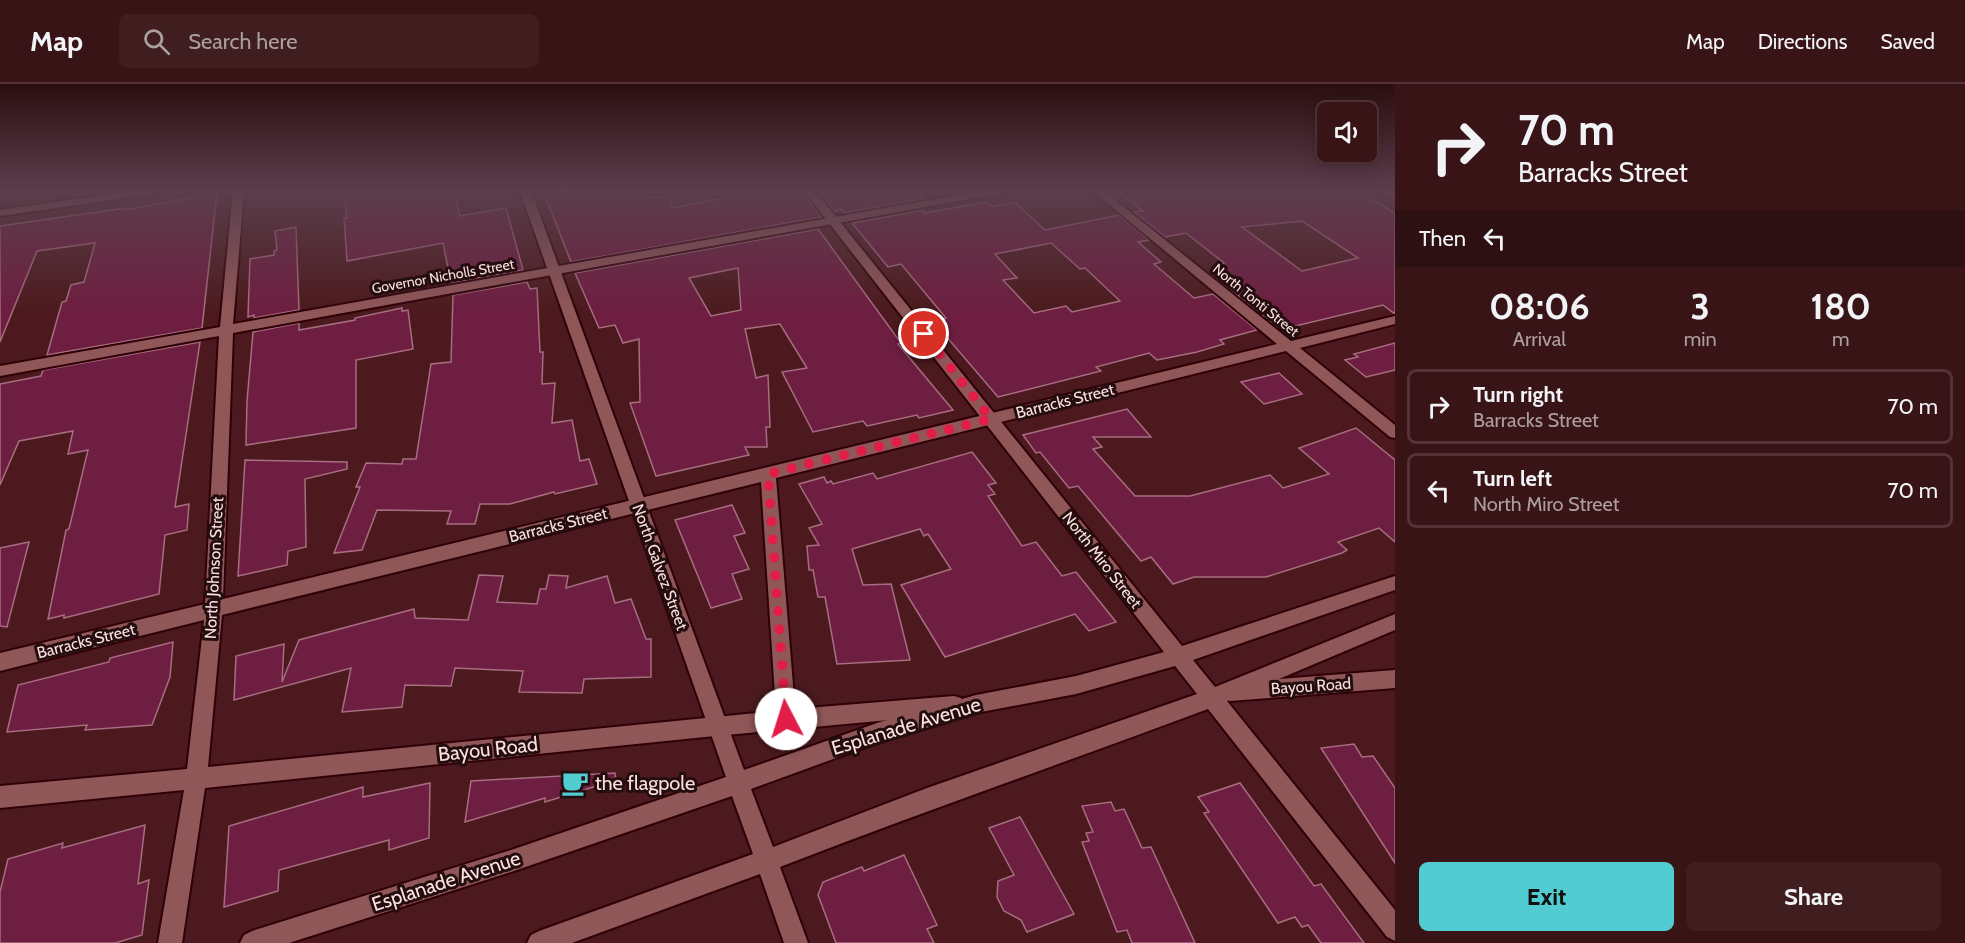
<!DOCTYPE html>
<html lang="en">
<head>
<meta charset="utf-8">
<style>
	body { margin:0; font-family:Cabin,sans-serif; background:#401d1f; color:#f1f3f6; height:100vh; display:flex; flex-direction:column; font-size:22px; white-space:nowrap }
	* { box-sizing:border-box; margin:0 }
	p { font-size:20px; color:#ab9ea1 }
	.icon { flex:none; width:33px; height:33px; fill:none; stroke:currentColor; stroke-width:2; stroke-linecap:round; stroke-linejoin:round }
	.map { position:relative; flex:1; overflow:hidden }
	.details { display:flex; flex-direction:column; background:#391416; width:570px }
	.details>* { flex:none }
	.top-card { background:#391416; color:#f1f3f6; overflow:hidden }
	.fabs { position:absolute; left:1317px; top:18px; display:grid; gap:12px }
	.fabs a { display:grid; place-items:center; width:60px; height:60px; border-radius:9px; background:#391416; box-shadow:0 3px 15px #0003,0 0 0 2px #533335; font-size:30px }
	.pin { position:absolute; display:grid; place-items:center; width:51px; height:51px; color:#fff; margin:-26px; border:3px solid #fff; border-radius:50%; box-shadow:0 2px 6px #0007 }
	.me { position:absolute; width:66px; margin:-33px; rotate:355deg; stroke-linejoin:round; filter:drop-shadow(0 0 4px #0008) }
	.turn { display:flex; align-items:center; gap:21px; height:126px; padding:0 24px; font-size:27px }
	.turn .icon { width:78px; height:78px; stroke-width:2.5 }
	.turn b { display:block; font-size:42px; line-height:51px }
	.then { display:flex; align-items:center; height:57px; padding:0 24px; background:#0003; gap:12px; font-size:22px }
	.eta { display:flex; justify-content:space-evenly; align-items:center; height:102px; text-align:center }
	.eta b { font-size:36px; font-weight:700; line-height:42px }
	.primary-button { display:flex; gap:12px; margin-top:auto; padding:12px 24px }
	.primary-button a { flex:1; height:69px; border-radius:9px; background:#51ccd1; color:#111; font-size:24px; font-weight:700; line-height:69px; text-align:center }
	.primary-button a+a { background:#401d1f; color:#f1f3f6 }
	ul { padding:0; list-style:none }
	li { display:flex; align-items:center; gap:18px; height:75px; margin:0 12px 9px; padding:0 12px; border:3px solid #533335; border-radius:9px }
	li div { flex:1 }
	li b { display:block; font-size:22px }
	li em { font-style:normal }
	header { display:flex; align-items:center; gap:36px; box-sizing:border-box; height:84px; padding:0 30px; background:#391416; border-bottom:2px solid #533335 }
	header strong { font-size:28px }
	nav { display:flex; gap:33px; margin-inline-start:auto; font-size:21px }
	.search { width:420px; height:54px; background:#401d1f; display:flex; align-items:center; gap:15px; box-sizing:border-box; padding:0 21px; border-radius:9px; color:#ab9ea1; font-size:22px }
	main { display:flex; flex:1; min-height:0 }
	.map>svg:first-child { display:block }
</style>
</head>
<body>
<header>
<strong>Map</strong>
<div class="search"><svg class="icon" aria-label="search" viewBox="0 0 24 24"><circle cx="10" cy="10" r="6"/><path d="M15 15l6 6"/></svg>Search here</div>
<nav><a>Map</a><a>Directions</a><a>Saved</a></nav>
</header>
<main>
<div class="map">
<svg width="1395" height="859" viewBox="0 0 1395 859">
	<rect width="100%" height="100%" fill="#4c1a1e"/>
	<g fill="#6e1e40" stroke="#a76d80" stroke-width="1.5" fill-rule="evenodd">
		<path d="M 344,107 L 454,107 L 460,132 L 506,124 L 523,186 L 451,199 L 443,159 L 347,177 L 344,134 L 347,134 Z"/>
		<path d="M 563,107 L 638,107 L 639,114 L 670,113 L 671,124 L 741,111 L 738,107 L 802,107 L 822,133 L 571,178 L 546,114 L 553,113 L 551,109 Z"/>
		<path d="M 818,107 L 922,107 L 923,115 L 844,129 L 840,124 L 835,128 Z"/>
		<path d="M 1117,107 L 1227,107 L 1236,113 L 1272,108 L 1275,111 L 1297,107 L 1358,107 L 1395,129 L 1395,230 L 1383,221 L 1287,244 L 1282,240 L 1276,242 L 1230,205 L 1244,202 L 1217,181 L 1224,179 L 1186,149 L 1165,153 L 1134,128 L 1143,127 ZM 1302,137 L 1358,174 L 1302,187 L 1242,143 Z"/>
		<path d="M 217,109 L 202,244 L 47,271 L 62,218 L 66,217 L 71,201 L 84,198 L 95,159 L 37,167 L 0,258 L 0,142 L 126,124 L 125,126 Z"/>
		<path d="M 987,118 L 992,123 L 1015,118 L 1045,146 L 1119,131 L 1149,156 L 1138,158 L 1161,178 L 1154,180 L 1194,214 L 1213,210 L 1257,246 L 1220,256 L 1224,260 L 1197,268 L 1157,276 L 1149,269 L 1096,283 L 1101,287 L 998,313 L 933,237 L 946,234 L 901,180 L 888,183 L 852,139 L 924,126 L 924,129 ZM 1051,159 L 1080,185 L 1085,184 L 1120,217 L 1072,228 L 1066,222 L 1034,229 L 1003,196 L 1017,194 L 995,170 Z"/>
		<path d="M 296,143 L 299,226 L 254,234 L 254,231 L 248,233 L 250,175 L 274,171 L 274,167 L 277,166 L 275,147 Z"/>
		<path d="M 818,145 L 901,259 L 898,260 L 953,326 L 919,334 L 917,331 L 867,342 L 863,337 L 813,348 L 782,288 L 807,284 L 780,240 L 745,245 L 756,294 L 768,291 L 770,343 L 766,343 L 767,363 L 745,363 L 749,371 L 656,392 L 630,319 L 640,318 L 639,255 L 623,259 L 615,241 L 599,244 L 575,189 ZM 738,184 L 741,226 L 711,232 L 689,194 Z"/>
		<path d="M 527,198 L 530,205 L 537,204 L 540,268 L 543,268 L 542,300 L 555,299 L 552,339 L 572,336 L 580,377 L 589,375 L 597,400 L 555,410 L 554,408 L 510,420 L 480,420 L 475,440 L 447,440 L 451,427 L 377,426 L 362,466 L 334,469 L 360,403 L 356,403 L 366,379 L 402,380 L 403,375 L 416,375 L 431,280 L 451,278 L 453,211 Z"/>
		<path d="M 402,224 L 402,227 L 408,226 L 413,265 L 356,276 L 356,344 L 246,361 L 247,317 L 253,248 L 299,239 L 299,246 L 355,236 L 355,234 Z"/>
		<path d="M 200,258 L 175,423 L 189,420 L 187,446 L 165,451 L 159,510 L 64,534 L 64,531 L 48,535 L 66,446 L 69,445 L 88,366 L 68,370 L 73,347 L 19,357 L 0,401 L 0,300 L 41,292 L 43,286 Z"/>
		<path d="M 1395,259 L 1395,286 L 1366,293 L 1345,276 L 1358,273 L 1354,270 Z"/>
		<path d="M 1279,289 L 1302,310 L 1264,320 L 1241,298 Z"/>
		<path d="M 1127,325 L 1151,353 L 1093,353 L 1102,363 L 1093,365 L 1135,412 L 1190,412 L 1270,391 L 1283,404 L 1329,390 L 1299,364 L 1356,344 L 1395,376 L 1395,458 L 1379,444 L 1338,458 L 1347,466 L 1342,469 L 1266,493 L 1194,493 L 1173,500 L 1151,473 L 1141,477 L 1078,402 L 1069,404 L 1040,368 L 1036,369 L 1023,351 Z"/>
		<path d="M 972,368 L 996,399 L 988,401 L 995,410 L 988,412 L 1022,462 L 1036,458 L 1062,492 L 1076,488 L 1116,538 L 1089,547 L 1075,530 L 945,573 L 901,501 L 951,485 L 928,450 L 924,452 L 920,445 L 852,465 L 863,501 L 891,500 L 910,576 L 837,580 L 825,513 L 818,513 L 813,486 L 809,486 L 807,462 L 819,461 L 809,444 L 822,440 L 799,400 L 824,393 L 827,399 L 831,397 L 833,400 L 873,389 L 877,395 Z"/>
		<path d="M 245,376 L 347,378 L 347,385 L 305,395 L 306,463 L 288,467 L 287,481 L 238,492 Z"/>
		<path d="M 732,421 L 745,449 L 734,452 L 749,485 L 732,490 L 742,515 L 711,524 L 675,436 Z"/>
		<path d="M 29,458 L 7,543 L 0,542 L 0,464 Z"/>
		<path d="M 479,491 L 503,492 L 497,518 L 537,520 L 540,505 L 546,505 L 549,491 L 568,492 L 566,504 L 607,492 L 615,519 L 631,515 L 646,555 L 651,555 L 651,593 L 584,595 L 582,609 L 519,608 L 523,587 L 455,584 L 451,602 L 405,601 L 402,623 L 342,628 L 351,584 L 234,616 L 236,572 L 284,560 L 282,598 L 299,556 L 414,525 L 415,534 L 468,536 Z"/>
		<path d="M 173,558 L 170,593 L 152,641 L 85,646 L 87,641 L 7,648 L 18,601 L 109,578 L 110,574 Z"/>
		<path d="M 1354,660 L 1362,673 L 1373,672 L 1395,704 L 1395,779 L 1321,664 Z"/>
		<path d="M 615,689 L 616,696 L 545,718 L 545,714 L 465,738 L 471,697 Z"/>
		<path d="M 430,699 L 429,754 L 389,766 L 389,756 L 279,786 L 278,807 L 224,823 L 229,742 L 363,703 L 363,713 Z"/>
		<path d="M 1240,699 L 1314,802 L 1321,800 L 1364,859 L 1321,859 L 1308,841 L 1302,843 L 1295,833 L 1278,839 L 1204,729 L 1209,728 L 1198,713 Z"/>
		<path d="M 1111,718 L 1115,727 L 1124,725 L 1142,764 L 1151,763 L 1195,859 L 1132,859 L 1127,846 L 1117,848 L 1082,758 L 1089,757 L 1086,749 L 1093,748 L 1082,722 Z"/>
		<path d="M 1020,733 L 1074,830 L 1027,848 L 1021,836 L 1004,827 L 997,813 L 998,797 L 1014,791 L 989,744 Z"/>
		<path d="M 145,741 L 138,800 L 149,796 L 142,851 L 115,859 L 0,859 L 0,808 L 8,775 L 63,759 L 62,764 Z"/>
		<path d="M 904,771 L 937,841 L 927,845 L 934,859 L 836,859 L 818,811 L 823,798 L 862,783 L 864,787 Z"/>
	</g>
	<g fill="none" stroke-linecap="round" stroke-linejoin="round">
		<defs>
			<g id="minor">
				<path d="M 132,107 L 158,107 L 152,110 L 0,132 L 0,126 Z"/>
				<path d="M 233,107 L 244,107 L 233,240 L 981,107 L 1003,107 L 997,110 L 233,249 L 223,515 L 1277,260 L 1093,107 L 1104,107 L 1291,257 L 1395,232 L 1395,240 L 1300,264 L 1395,341 L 1395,354 L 1390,353 L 1286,267 L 776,394 L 795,625 L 954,612 L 961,614 L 964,621 L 961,628 L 954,630 L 715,652 L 205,704 L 182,859 L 158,859 L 184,706 L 0,724 L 0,702 L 187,685 L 204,536 L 0,587 L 0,569 L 205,520 L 219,252 L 0,292 L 0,282 L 220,243 ZM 761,398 L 776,627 L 208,683 L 222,531 Z"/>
				<path d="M 1381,107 L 1395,107 L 1395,115 L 1382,109 Z"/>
				<path d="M 1395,586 L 1395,604 L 1230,617 L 1223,614 L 1220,608 L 1223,602 L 1230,599 Z"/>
			</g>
			<path id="tertiary" d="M 520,107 L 531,107 L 744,686 L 880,638 L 976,611 L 1076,592 L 1164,568 L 804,107 L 815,107 L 1182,562 L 1395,492 L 1395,506 L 1193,576 L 1215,603 L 1395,530 L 1395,546 L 1227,617 L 1395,826 L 1395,857 L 1387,853 L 1208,625 C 1066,678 922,728 780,783 L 808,859 L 784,859 L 760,790 L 572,859 L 527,859 L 531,851 L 539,847 L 753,770 L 732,712 L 511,788 L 289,859 L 240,859 L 244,851 L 252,847 L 511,766 L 726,693 ZM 1175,582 L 1197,610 L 927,704 L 773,763 L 751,705 L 880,658 L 976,629 L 1076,610 Z"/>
		</defs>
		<use href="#minor" stroke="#2f0107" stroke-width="4"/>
		<use href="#tertiary" stroke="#2f0107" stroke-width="4"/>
		<use href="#minor" fill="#905758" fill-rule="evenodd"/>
		<use href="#tertiary" fill="#905758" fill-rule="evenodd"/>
	</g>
	<linearGradient id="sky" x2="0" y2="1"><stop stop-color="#2a0e10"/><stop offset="0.47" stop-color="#5b3e4c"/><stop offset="1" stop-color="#5b3e4c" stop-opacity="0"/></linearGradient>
	<rect width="1395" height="227" fill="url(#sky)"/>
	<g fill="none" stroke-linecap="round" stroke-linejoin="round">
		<path stroke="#e11d48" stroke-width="10" stroke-dasharray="0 18" d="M 786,635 L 768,390 L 991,335 L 924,250"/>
	</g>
	<defs>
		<symbol id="cafe-bare" viewBox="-9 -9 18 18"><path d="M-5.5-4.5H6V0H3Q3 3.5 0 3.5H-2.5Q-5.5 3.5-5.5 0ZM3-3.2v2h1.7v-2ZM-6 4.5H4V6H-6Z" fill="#51ccd1" stroke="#240d0e" stroke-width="2.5" paint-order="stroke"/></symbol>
	</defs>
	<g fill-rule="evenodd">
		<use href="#cafe-bare" x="556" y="680" width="38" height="38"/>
	</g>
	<g text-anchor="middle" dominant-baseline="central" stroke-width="6" stroke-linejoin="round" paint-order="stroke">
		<g font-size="14" fill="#fce0e0" stroke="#240d0e">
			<text transform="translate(443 192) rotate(-10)">Governor Nicholls Street</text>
			<text transform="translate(1256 216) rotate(39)">North Tonti Street</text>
		</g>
		<g font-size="16" fill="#fce0e0" stroke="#240d0e">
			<text transform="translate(1065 317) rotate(-14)">Barracks Street</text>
			<text transform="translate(558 441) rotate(-14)">Barracks Street</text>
			<text transform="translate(1102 476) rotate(52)">North Miro Street</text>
			<text transform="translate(660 483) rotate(70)">North Galvez Street</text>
			<text transform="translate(214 484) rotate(-87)">North Johnson Street</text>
			<text transform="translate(86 557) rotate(-14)">Barracks Street</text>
			<text transform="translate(1311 602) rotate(-4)">Bayou Road</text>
		</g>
		<g font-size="20" fill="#fce0e0" stroke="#240d0e">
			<text transform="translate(906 642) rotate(-17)">Esplanade Avenue</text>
			<text transform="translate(488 665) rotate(-6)">Bayou Road</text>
			<text transform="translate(446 797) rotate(-18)">Esplanade Avenue</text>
		</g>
		<g font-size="20" fill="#fce0e0" stroke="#240d0e" text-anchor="start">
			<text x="595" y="699">the flagpole</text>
		</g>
	</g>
</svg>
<div class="fabs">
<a><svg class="icon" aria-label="sound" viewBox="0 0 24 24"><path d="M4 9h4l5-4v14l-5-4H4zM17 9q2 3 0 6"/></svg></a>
</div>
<div class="pin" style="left:924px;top:250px;background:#d93025"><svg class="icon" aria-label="arrive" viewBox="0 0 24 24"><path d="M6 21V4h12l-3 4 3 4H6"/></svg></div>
<svg class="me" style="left:786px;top:635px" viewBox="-20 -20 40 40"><circle r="19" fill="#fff"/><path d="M0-13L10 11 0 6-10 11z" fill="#e11d48"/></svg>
</div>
<section class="details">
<div class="top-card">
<div class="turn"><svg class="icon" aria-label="right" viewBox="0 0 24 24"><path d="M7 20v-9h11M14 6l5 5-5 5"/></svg><div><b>70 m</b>Barracks Street</div></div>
<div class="then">Then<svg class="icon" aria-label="left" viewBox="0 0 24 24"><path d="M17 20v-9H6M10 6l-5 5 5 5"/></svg></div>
</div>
<div class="eta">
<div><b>08:06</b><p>Arrival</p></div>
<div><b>3</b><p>min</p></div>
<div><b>180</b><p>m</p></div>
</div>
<ul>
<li><svg class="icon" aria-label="right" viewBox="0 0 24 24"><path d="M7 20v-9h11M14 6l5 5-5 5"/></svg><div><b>Turn right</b><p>Barracks Street</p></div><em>70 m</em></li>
<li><svg class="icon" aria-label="left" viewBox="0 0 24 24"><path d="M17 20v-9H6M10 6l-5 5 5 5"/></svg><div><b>Turn left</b><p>North Miro Street</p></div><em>70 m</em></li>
</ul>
<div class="primary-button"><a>Exit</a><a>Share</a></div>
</section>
</main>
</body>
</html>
